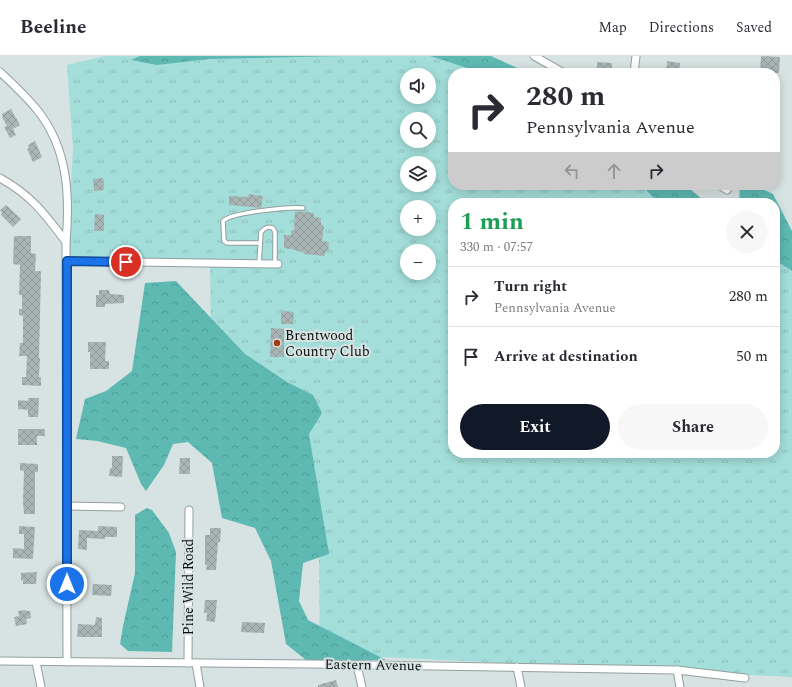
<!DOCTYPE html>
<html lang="en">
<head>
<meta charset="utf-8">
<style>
	body { margin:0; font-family:Spectral,serif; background:#f7f7f7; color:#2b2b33; height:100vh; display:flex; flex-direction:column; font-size:15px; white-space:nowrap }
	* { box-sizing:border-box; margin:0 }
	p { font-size:13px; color:#7c7c81 }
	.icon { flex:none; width:22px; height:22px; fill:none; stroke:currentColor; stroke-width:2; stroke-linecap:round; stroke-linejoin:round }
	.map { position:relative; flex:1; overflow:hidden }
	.details { position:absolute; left:448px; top:142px; width:332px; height:260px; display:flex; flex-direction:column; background:#fff; border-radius:16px; box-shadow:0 2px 10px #0003 }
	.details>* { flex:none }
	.top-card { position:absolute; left:448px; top:12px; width:332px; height:122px; border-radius:16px; box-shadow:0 2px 10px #0003; background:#fff; color:#2b2b33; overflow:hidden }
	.controls { position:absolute; left:400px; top:12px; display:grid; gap:8px }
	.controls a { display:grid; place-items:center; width:36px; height:36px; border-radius:50%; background:#fff; box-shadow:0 2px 10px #0003; font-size:20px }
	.pin { position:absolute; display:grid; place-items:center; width:34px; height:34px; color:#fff; margin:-17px; border:2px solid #fff; border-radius:50%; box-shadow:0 1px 4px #0007 }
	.me { position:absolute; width:44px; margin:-22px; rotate:0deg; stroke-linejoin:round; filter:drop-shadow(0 0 3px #0008) }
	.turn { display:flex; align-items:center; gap:14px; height:84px; padding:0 12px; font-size:18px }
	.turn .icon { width:52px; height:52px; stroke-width:2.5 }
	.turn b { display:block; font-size:28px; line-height:34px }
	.lanes { display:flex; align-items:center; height:38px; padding:0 12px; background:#0003; justify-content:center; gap:20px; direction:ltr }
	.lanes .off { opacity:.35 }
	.round { display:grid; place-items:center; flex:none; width:42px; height:42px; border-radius:21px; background:#f7f7f7 }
	.headline { display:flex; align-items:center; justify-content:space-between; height:68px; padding:0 12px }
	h1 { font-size:24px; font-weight:700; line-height:30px; color:#1e9e55 }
	.primary-button { display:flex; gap:8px; margin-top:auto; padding:8px 12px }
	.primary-button a { flex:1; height:46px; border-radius:24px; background:#111827; color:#fff; font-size:16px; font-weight:700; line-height:46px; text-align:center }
	.primary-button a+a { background:#f7f7f7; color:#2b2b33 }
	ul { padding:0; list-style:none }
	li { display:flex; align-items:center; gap:12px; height:60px; padding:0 12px; border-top:1px solid #e1e1e2 }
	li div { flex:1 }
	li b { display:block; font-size:15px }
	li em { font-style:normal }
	header { display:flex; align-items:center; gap:24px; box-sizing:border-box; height:56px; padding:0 20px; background:#fff; border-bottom:1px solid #e1e1e2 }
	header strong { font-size:19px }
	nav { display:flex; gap:22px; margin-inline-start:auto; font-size:14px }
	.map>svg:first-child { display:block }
</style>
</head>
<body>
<header>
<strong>Beeline</strong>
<nav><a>Map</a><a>Directions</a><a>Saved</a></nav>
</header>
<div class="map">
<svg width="792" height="631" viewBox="0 0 792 631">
	<defs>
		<pattern id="grass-tufts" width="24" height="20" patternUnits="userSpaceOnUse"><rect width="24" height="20" fill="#a3deda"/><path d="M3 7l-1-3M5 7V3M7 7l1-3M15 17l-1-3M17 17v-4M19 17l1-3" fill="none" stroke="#8bbdba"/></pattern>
		<pattern id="forest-crowns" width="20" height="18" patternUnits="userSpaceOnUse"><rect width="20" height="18" fill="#5eb9b3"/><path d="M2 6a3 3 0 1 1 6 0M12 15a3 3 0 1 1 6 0" fill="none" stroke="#509e99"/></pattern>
		<pattern id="building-cross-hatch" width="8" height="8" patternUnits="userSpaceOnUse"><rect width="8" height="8" fill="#a8b5b4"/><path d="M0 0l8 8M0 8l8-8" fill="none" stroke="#8f9b9a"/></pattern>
	</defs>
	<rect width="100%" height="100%" fill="#d7e3e2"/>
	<path fill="url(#grass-tufts)" fill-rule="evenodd" d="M 105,0 L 474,0 L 516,17 L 453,17 L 453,129 L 679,129 L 706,147 L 453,147 L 453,397 L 775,397 L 775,184 L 792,191 L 792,621 L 320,598 L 319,505 L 311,389 L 257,376 L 211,287 L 210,208 L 111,206 L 67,199 L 73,92 L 67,9 ZM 407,19 L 429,19 L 429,41 L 407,41 ZM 407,63 L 429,63 L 429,85 L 407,85 ZM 407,107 L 429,107 L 429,129 L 407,129 ZM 407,151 L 429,151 L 429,173 L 407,173 ZM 407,195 L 429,195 L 429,217 L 407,217 Z"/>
	<g fill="url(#forest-crowns)">
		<path d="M 140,0 L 342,0 L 209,3 L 157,9 L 131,4 Z"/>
		<path d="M 430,0 L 491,0 L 528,17 L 483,17 Z"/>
		<path d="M 641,129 L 685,129 L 707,147 L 659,147 Z"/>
		<path d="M 740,129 L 753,129 L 773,138 L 792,175 L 792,215 L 775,204 L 775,147 L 739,147 Z"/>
		<path d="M 176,225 L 245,298 L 287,326 L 313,339 L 322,357 L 309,378 L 329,498 L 303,507 L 299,545 L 308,564 L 386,604 L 306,604 L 286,588 L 271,505 L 255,472 L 222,462 L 212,407 L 188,386 L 173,388 L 164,409 L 146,435 L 141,428 L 126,392 L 97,385 L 76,383 L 85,343 L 106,335 L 132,315 L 145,227 Z"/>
		<path d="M 147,452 L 152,454 L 169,477 L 176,496 L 172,596 L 128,595 L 120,588 L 123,570 L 135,517 L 135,459 Z"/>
	</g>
	<g fill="url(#building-cross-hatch)">
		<path d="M 761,0 L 780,1 L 779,17 L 760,17 Z"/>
		<path d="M 667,5 L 680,7 L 679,17 L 666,17 Z"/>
		<path d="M 597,6 L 612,7 L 612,16 L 597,15 Z"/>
		<path d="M 11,53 L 20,69 L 13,73 L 16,79 L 10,82 L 4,71 L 7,70 L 2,61 L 3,61 L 2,58 Z"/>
		<path d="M 35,85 L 42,101 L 33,106 L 27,93 L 29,92 L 28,89 Z"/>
		<path d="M 103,122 L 104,134 L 94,135 L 93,123 Z"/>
		<path d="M 249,138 L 263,140 L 261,152 L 229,149 L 229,140 L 248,141 Z"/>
		<path d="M 6,149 L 21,163 L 13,171 L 1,159 L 2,157 L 0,154 Z"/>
		<path d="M 295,155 L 314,157 L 314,161 L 321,162 L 321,169 L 324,170 L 322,185 L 329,186 L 328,195 L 325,195 L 325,200 L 304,198 L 304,196 L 296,195 L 296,194 L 284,192 L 284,179 L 291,179 L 291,174 L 294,174 Z"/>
		<path d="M 95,158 L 104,159 L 104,175 L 94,175 Z"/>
		<path d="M 14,180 L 31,180 L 31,197 L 36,198 L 35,215 L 40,215 L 41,216 L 39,302 L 40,302 L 39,321 L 41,321 L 41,330 L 22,329 L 22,321 L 26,321 L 27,300 L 19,300 L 20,287 L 23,287 L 23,260 L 19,259 L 19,253 L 22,253 L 22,239 L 19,239 L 20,209 L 13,208 Z"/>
		<path d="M 99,234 L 109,234 L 110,238 L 124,239 L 124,247 L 105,248 L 105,251 L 96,251 L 96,239 L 99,239 Z"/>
		<path d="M 281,255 L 294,256 L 293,268 L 281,268 Z"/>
		<path d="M 271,272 L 284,273 L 284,301 L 270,301 Z"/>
		<path d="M 88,286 L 106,286 L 105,305 L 109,305 L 109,313 L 90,313 L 90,296 L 88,296 Z"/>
		<path d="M 28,342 L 39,342 L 38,361 L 28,361 L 28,354 L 18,353 L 18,344 L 28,345 Z"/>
		<path d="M 18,373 L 45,373 L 45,380 L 37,380 L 37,389 L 18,389 Z"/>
		<path d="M 112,400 L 123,400 L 122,421 L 109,420 L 110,412 L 112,412 Z"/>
		<path d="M 180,402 L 190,402 L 190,418 L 179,418 Z"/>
		<path d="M 20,407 L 38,408 L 38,416 L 35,416 L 35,458 L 24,458 L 23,446 L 24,415 L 20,414 Z"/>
		<path d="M 19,470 L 35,471 L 33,503 L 13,502 L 13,492 L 24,493 L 24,478 L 19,478 Z"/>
		<path d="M 98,470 L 117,471 L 117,481 L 105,481 L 105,483 L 87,482 L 87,494 L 78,493 L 79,474 L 98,475 Z"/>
		<path d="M 210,472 L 221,472 L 220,486 L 218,486 L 216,514 L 206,514 L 207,509 L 205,509 L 205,479 L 210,479 Z"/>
		<path d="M 37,516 L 36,528 L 23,528 L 23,524 L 21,525 L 21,517 Z"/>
		<path d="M 93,528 L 112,529 L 111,540 L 92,539 Z"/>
		<path d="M 205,544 L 217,544 L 215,566 L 206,565 L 207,557 L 204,557 Z"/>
		<path d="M 26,554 L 26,555 L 30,555 L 31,562 L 26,563 L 27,568 L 16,570 L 14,561 L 19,560 L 18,555 Z"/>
		<path d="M 96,561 L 102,562 L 102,581 L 77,581 L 78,568 L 95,569 Z"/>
		<path d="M 242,566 L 265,567 L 264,577 L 241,576 Z"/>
		<path d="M 336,624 L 338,631 L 318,631 L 318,629 Z"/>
	</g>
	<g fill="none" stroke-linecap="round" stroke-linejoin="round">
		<defs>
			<g id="service">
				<path d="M 260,187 L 227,187 L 224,185 L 223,165 C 232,156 289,151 303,152"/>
				<path d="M 259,208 L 261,176 C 265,172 267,170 273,172 L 275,176 L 275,208"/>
			</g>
			<g id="minor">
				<path d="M 534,0 L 564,17"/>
				<path d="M 0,16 C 13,28 27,41 38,55 C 68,93 70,140 66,186 L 67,606"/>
				<path d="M 634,17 L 636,0"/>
				<path d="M 0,122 C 31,139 45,158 66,186"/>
				<path d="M 719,129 L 727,134"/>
				<path d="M 67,205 L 278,208"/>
				<path d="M 67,450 L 121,451"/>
				<path d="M 0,605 L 312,608 L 677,614 L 745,622"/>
				<path d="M 36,606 L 41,631"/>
				<path d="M 188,607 L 189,454"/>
				<path d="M 196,607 L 200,631"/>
				<path d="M 357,609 L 362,631"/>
				<path d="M 517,611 L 521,631"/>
				<path d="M 677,614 L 680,631"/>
			</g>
		</defs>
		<use href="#service" stroke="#939f9e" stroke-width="5.5"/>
		<use href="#minor" stroke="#939f9e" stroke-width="9"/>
		<use href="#service" stroke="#fff" stroke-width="3.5"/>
		<use href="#minor" stroke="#fff" stroke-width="7"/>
	</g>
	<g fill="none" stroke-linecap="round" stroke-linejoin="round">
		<defs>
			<path id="route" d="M 67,528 L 67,205 L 126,206"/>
		</defs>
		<use href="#route" stroke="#114b97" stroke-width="10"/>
		<use href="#route" stroke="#1a73e8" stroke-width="7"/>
	</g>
	<circle fill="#a23c11" stroke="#d7e3e2" stroke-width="1.5" cx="277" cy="287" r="4"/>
	<g text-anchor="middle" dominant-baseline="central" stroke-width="4" stroke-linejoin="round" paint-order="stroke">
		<g font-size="14" fill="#0c1010" stroke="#d7e3e2" text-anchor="start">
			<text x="285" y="279">Brentwood<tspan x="285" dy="16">Country Club</tspan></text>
		</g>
		<g font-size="14" fill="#0c1010" stroke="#d7e3e2">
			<text transform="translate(188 531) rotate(-90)">Pine Wild Road</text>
			<text transform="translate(373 609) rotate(1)">Eastern Avenue</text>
		</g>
	</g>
</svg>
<div class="controls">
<a><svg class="icon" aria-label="sound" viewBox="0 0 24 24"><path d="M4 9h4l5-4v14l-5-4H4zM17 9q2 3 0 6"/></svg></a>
<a><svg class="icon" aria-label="search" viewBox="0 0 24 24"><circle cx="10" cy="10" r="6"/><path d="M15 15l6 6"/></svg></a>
<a><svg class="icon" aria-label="layers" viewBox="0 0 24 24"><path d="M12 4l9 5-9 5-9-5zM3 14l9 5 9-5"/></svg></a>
<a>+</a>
<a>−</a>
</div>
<div class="pin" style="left:126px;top:206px;background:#d93025"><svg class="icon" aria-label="arrive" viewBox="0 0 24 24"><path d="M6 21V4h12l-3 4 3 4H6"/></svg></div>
<svg class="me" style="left:67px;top:528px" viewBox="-20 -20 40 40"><circle r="17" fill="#1a73e8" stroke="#fff" stroke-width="3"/><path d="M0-11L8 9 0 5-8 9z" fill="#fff"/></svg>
<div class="top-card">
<div class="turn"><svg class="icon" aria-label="right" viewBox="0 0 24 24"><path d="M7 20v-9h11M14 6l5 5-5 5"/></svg><div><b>280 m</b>Pennsylvania Avenue</div></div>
<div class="lanes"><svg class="icon off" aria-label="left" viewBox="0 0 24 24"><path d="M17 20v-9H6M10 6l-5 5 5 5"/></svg><svg class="icon off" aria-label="ahead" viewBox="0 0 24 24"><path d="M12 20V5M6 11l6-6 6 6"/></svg><svg class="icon" aria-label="right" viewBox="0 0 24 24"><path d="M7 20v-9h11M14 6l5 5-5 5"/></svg></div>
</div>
<section class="details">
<div class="headline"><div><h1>1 min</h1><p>330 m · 07:57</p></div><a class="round"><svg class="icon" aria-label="close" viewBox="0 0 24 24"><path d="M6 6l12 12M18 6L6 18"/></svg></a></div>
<ul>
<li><svg class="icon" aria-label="right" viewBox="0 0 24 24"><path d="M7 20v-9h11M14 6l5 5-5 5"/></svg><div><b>Turn right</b><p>Pennsylvania Avenue</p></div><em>280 m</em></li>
<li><svg class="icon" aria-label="arrive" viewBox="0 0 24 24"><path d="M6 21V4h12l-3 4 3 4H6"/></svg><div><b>Arrive at destination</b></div><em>50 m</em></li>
</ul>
<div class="primary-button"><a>Exit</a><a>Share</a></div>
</section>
</div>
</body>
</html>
